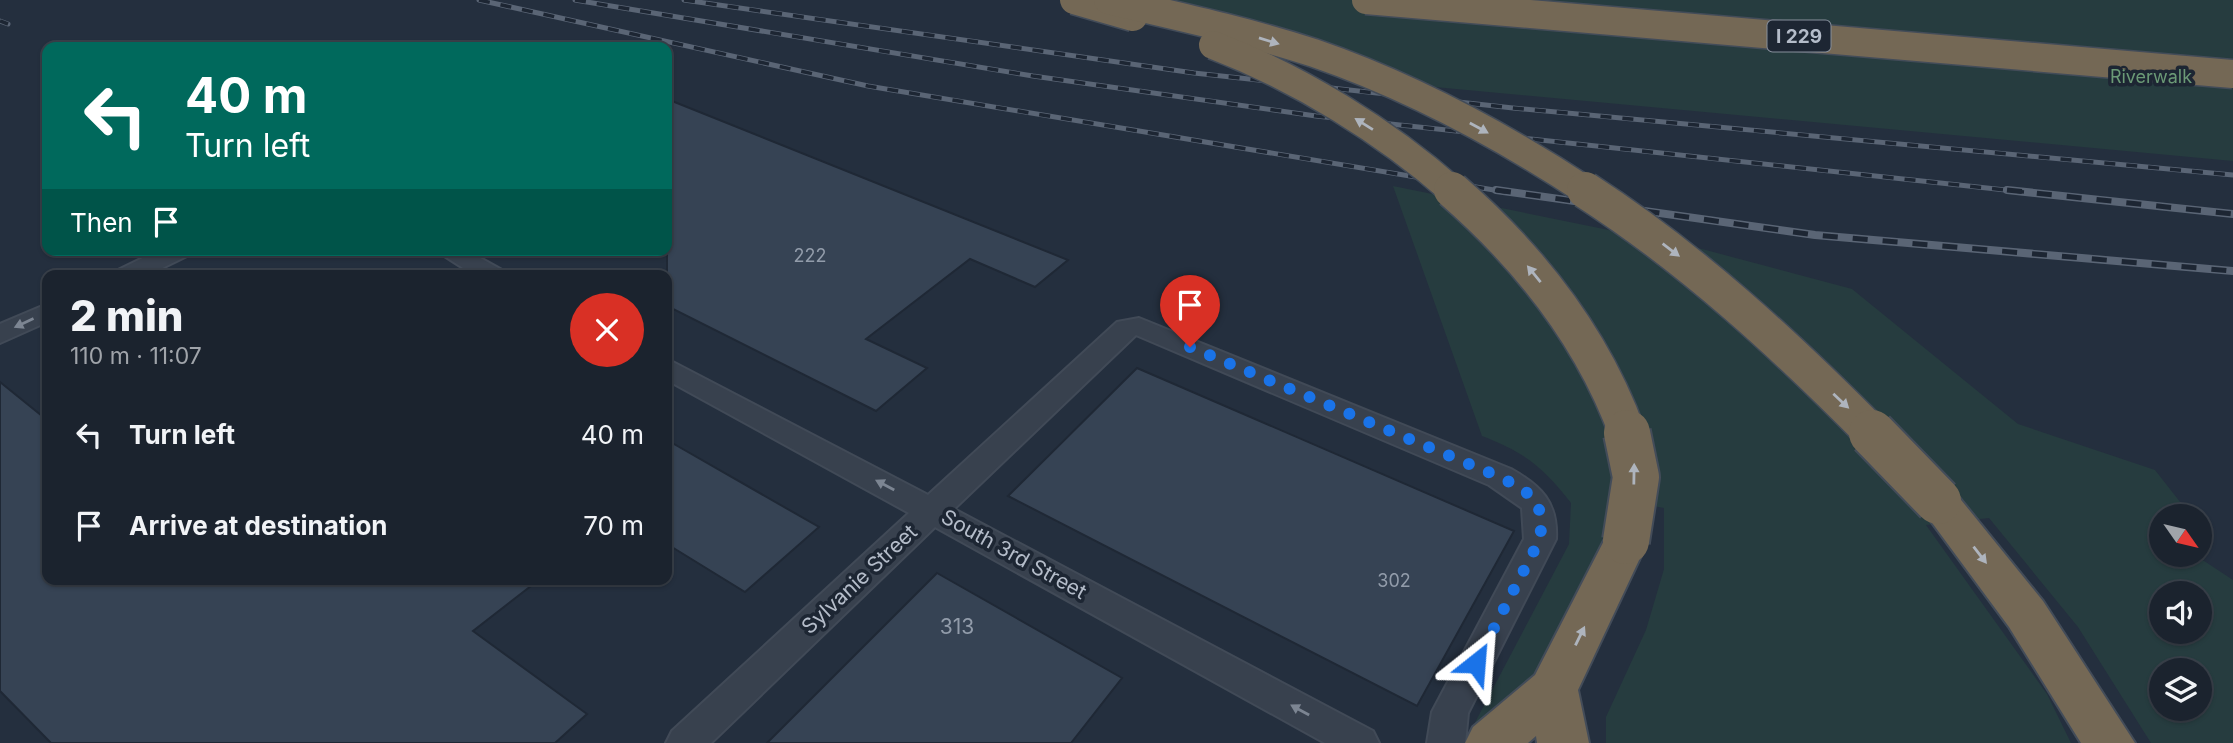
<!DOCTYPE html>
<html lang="en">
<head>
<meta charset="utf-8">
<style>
	body { margin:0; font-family:Inter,sans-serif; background:#242b36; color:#f1f3f6; height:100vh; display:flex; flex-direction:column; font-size:26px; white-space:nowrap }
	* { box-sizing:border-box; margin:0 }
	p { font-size:23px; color:#a0a4aa }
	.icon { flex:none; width:38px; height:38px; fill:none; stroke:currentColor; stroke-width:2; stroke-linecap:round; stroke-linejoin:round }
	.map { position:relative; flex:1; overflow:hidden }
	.side { position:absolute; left:42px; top:270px; width:630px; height:315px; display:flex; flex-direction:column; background:#1b232e; border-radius:14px; box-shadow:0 2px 5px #0004,0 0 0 2px #39404a }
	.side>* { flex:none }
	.top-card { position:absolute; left:42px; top:42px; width:630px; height:214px; border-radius:14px; box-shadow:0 2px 5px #0004,0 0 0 2px #39404a; background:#00695c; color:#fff; overflow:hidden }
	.needle { width:46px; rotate:124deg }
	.tools { position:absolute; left:2149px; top:504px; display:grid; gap:14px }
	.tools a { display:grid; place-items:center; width:63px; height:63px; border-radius:50%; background:#1b232e; box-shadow:0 2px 5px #0004,0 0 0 2px #39404a; font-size:35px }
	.pin { position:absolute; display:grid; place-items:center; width:60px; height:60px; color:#fff; margin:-72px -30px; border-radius:50% 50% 50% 0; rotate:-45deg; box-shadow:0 0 7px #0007 }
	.pin .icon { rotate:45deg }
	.me { position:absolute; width:77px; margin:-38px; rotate:28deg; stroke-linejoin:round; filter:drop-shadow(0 0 5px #0008) }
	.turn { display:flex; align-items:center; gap:24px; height:147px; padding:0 28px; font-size:32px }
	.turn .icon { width:91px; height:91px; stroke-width:2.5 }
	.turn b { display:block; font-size:49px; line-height:60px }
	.then { display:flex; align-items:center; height:66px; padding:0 28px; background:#0003; gap:14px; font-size:26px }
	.round { display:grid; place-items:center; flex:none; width:74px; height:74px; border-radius:37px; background:#242b36 }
	.headline { display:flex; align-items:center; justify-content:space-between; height:119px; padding:0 28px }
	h1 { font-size:42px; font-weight:800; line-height:52px }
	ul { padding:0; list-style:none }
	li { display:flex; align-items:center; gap:21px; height:91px; padding:0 28px }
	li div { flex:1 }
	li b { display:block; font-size:26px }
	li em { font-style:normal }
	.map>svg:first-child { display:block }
</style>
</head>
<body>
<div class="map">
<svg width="2233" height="743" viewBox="0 0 2233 743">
	<rect width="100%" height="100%" fill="#242f3e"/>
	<g fill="#263c3f" fill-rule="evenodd">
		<path d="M 1131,0 L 2233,0 L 2233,161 L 1424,86 Z"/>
		<path d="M 1393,186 L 1702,249 L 1852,289 L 2018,424 L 2155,470 L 2184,507 L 2178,516 L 2161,516 L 2161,555 L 2195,555 L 2233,580 L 2233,743 L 2151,743 L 2078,627 L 1989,518 L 1926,525 L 2047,694 L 2071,743 L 1606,743 L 1606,717 L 1646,630 L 1664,569 L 1664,508 L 1609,498 L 1600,556 L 1574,612 L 1534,676 L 1470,732 L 1569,544 L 1571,503 C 1543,467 1524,452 1482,436 ZM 2161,593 L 2200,593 L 2200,632 L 2161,632 ZM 2161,670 L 2200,670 L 2200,709 L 2161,709 Z"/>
	</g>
	<g fill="#364354" stroke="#1f2835" stroke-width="2">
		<path d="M 667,99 L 1068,260 L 1035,287 L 970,259 L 866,339 L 927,368 L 876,411 L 667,306 Z"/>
		<path d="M 1137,368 L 1514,531 L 1417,706 L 1008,496 Z"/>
		<path d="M 0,382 L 47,420 L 47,579 L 540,579 L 473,631 L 587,714 L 555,743 L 51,743 L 0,691 Z"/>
		<path d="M 667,440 L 819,527 L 745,592 L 667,544 Z"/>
		<path d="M 937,573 L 1122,678 L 1071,743 L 767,743 Z"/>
	</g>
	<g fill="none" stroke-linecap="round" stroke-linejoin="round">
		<defs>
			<g id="minor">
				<path d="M 159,250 L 192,250 L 189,255 L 148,275 L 114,275 L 118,270 Z"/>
				<path d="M 435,250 L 466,250 L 502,270 L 506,275 L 474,275 Z"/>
				<path d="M 47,304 L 47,322 L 0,343 L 0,324 Z"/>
				<path d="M 1139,318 L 1511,469 C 1541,486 1558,502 1556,539 L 1468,713 L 1465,743 L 1427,743 L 1432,712 L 1524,539 L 1522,508 L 1489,485 L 1136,335 L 954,509 L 1373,731 L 1379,743 L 1325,743 L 935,527 L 711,743 L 666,743 L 672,731 L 909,513 L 667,380 L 667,359 L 928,495 L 1117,322 Z"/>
			</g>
			<g id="motorway">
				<path d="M 1938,485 L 1953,490 L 2043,601 L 2135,743 L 2081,743 L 2009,627 L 1916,501 L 1923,490 Z"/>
				<path d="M 1626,524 L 1642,529 L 1648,541 L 1578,690 L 1589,743 L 1537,743 L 1536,736 L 1528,743 L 1465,743 L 1473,727 L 1535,675 L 1610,529 Z"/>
			</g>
		</defs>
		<use href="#minor" stroke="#414a57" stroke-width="4"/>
		<use href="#motorway" stroke="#434c59" stroke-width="4"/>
		<use href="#minor" fill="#38414e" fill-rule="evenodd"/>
		<use href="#motorway" fill="#746855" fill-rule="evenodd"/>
		<defs>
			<g id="rail-far1">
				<path d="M 479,0 L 868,86 L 1506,192"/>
				<path d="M 575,0 L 1033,76 L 1316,116 L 2024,192"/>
				<path d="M 684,0 L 1194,73 L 1513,108 L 2233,175"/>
				<path d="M 0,21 L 8,24"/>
			</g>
			<g id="rail">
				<path d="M 1496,190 L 1815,235 L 2233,271"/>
				<path d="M 2007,190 L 2233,214"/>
			</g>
		</defs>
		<use href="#rail-far1" stroke="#5a6575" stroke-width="5"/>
		<use href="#rail" stroke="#5a6575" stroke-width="8"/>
		<use href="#rail-far1" stroke="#1d2633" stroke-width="3.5" stroke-dasharray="11" stroke-linecap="butt"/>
		<use href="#rail" stroke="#1d2633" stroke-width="5" stroke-dasharray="15" stroke-linecap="butt"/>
		<defs>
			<g id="motorway-bridge-far2">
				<path d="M 1074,0 L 1133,17"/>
				<path d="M 1108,0 C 1177,16 1246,31 1314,53 C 1410,86 1503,136 1588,192"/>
				<path d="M 1366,0 L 2233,74"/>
				<path d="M 1213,45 C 1299,78 1385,131 1454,192"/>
			</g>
			<g id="motorway-bridge-far1">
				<path d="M 1452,190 C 1529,257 1593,338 1628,435"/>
				<path d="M 1585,190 C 1692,259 1785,345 1874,435"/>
			</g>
			<g id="motorway-bridge">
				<path d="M 1872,433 L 1938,501"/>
				<path d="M 1626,541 L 1636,477 L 1627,433"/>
			</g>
		</defs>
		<use href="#motorway-bridge-far2" stroke="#434c59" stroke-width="31" stroke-linecap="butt"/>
		<use href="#motorway-bridge-far1" stroke="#434c59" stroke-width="39" stroke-linecap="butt"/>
		<use href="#motorway-bridge" stroke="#434c59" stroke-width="50" stroke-linecap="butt"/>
		<use href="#motorway-bridge-far2" stroke="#746855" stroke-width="28"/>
		<use href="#motorway-bridge-far1" stroke="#746855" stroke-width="36"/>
		<use href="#motorway-bridge" stroke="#746855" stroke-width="46"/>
	</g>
	<defs><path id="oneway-solid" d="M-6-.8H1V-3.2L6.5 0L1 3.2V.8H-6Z" transform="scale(1.75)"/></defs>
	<g fill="#aeb4bd">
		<use href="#oneway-solid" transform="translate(1269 41) rotate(17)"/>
		<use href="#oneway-solid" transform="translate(1364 124) rotate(-148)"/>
		<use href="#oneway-solid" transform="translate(1479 128) rotate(29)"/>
		<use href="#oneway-solid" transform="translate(1671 250) rotate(37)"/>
		<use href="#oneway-solid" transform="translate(1534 274) rotate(-129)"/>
		<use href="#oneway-solid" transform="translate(1841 401) rotate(43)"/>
		<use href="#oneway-solid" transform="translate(1634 474) rotate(-89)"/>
		<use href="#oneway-solid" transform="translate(1980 555) rotate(52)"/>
		<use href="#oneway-solid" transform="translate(1580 636) rotate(-64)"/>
	</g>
	<g fill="#7c8592">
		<use href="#oneway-solid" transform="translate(24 323) rotate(155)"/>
		<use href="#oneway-solid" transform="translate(885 485) rotate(-152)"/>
		<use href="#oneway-solid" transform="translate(1300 710) rotate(-151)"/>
	</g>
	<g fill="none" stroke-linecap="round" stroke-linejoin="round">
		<path stroke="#1a73e8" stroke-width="12" stroke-dasharray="0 21.6" d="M 1190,347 L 1500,477 C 1532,494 1545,500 1540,539 L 1476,663"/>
	</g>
	<g text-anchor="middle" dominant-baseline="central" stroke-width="7" stroke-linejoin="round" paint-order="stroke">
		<g font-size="18" fill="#6b9a76" stroke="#1d2633">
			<text x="2151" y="76">Riverwalk</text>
		</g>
		<g font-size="18" fill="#929caa">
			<text x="810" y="255">222</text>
			<text x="1394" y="580">302</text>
		</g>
		<rect fill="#1d2633" stroke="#878f9c" stroke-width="2" x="1767.5" y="20.5" width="63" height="31" rx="5"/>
		<g font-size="19" font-weight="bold" fill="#b4bcc9">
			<text x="1799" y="36">I 229</text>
		</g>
		<g font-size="21" fill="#b4bcc9" stroke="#1d2633">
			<text transform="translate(1014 554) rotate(29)">South 3rd Street</text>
			<text transform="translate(859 579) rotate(-43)">Sylvanie Street</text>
		</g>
		<g font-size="21" fill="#929caa">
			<text x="957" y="626">313</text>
		</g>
	</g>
</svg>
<div class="tools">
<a><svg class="needle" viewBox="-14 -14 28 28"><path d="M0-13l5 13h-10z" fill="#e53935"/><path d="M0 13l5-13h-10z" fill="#a0a4aa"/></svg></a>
<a><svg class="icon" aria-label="sound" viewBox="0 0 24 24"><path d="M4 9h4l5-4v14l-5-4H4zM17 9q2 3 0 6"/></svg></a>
<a><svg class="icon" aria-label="layers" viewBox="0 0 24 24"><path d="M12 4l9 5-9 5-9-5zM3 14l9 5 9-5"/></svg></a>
</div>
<div class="pin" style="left:1190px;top:347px;background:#d93025"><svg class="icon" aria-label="arrive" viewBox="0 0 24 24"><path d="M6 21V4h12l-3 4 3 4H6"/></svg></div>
<svg class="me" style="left:1476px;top:663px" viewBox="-20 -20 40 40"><path d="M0-17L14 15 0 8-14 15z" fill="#1a73e8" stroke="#fff" stroke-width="4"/></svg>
<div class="top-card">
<div class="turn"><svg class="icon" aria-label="left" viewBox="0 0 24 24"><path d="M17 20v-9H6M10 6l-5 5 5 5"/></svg><div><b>40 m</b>Turn left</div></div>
<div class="then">Then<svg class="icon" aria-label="arrive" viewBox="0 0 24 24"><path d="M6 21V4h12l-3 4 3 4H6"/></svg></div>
</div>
<section class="side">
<div class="headline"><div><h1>2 min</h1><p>110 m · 11:07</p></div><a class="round" style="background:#d93025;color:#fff"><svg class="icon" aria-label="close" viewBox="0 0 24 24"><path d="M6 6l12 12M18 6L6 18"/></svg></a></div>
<ul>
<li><svg class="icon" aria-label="left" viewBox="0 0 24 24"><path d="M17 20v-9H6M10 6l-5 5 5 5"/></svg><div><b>Turn left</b></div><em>40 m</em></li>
<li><svg class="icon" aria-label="arrive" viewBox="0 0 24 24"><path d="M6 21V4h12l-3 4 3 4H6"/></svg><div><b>Arrive at destination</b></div><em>70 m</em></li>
</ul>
</section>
</div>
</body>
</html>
